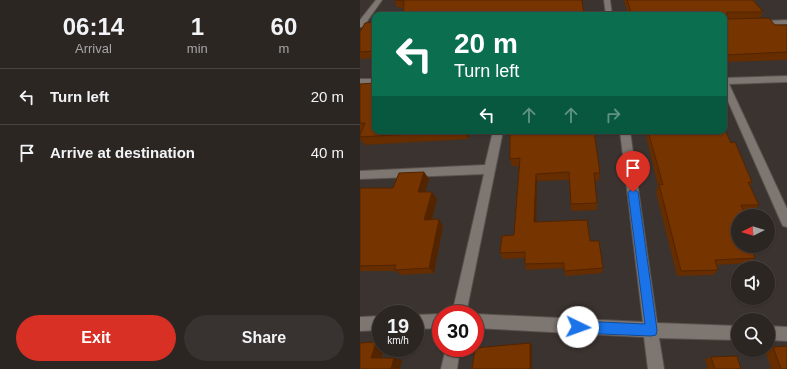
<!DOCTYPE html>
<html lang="en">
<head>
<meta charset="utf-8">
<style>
	body { margin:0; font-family:Helvetica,sans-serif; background:#383230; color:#f1f3f6; height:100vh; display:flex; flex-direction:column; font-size:15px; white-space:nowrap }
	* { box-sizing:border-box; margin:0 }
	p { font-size:13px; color:#a6a5a6 }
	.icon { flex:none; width:22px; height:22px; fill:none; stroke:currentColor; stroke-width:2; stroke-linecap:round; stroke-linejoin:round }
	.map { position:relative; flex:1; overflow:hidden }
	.sheet { display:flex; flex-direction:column; background:#2c2623; width:360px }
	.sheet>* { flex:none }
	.guide { position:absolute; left:12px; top:12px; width:355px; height:122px; border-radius:8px; box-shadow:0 1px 3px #0004,0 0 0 1px #484341; background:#0b6e4f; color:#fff; overflow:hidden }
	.needle { width:26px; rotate:265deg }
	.buttons { position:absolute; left:371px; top:209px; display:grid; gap:8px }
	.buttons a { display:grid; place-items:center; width:44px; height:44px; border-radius:50%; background:#2c2623; box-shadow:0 1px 3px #0004,0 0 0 1px #484341; font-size:20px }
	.speed { position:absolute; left:12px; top:305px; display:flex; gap:8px; font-size:20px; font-weight:700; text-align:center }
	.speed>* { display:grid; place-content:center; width:52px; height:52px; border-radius:50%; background:#2c2623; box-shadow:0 1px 3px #0004,0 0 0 1px #484341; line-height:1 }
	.speed small { font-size:10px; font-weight:400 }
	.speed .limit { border:6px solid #d22; background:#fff; color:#111 }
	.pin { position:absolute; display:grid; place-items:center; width:34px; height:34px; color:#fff; margin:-41px -17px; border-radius:50% 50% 50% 0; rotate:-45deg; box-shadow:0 0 4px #0007 }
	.pin .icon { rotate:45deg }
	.me { position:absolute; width:44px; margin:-22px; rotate:93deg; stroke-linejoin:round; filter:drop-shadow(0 0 3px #0008) }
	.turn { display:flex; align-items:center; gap:14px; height:84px; padding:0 16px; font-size:18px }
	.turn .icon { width:52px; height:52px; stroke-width:2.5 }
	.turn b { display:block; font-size:28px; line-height:34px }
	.lanes { display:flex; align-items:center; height:38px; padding:0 16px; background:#0003; justify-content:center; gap:20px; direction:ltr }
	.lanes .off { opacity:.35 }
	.eta { display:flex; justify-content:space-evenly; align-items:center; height:68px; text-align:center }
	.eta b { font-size:24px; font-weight:700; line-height:28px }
	.primary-button { display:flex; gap:8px; margin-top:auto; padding:8px 16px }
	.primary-button a { flex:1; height:46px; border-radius:24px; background:#d93025; color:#fff; font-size:16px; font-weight:700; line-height:46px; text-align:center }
	.primary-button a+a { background:#383230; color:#f1f3f6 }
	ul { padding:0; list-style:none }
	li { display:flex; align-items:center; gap:12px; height:56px; padding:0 16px; border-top:1px solid #484341 }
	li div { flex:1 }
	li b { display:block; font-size:15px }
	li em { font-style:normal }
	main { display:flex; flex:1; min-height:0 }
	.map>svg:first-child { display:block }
</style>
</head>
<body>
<main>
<section class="sheet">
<div class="eta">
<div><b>06:14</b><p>Arrival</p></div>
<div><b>1</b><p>min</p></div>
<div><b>60</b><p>m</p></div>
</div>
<ul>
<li><svg class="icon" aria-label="left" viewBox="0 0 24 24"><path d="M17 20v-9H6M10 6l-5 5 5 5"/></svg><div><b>Turn left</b></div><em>20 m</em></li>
<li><svg class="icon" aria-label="arrive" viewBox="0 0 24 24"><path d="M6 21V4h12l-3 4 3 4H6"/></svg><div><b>Arrive at destination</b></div><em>40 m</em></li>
</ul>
<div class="primary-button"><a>Exit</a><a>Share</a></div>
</section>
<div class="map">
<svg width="427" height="369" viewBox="0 0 427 369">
	<rect width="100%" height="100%" fill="#3b332f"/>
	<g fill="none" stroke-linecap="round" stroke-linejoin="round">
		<defs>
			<g id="minor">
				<path d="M 16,0 L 22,0 L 3,27 L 0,27 L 0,20 Z"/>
				<path d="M 244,0 L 250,0 L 252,15 L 246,15 Z"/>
				<path d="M 427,20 L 427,24 L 399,25 L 395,23 L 399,21 Z"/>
				<path d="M 427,76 L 427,82 L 369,84 L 427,209 L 427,227 L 423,226 L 421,222 L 364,92 L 364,78 Z"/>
				<rect x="0" y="79" width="15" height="6"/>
				<path d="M 133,131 L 143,131 L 106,314 L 92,314 L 124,174 L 0,179 L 0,171 L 125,165 Z"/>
				<path d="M 260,131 L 270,131 L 297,323 L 378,326 L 378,340 L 299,338 L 304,369 L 288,369 L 284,337 L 115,328 L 115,314 L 283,322 Z"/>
				<path d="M 81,314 L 81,328 L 55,329 L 55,315 Z"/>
				<path d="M 21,316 L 21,330 L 0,331 L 0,317 Z"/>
				<path d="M 408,326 L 427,327 L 427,341 L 408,340 Z"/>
				<path d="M 86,348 L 100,348 L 97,369 L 81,369 Z"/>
			</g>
		</defs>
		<use href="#minor" stroke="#58514e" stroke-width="2"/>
		<use href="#minor" fill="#7e7671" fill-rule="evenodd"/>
	</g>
	<g fill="#652d00">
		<path d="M 34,0 L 222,0 L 43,8 L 37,7 Z"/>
		<path d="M 264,0 L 393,0 L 403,12 L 400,18 L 415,25 L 427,25 L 427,60 L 364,62 L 364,15 L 268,15 Z"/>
		<path d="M 15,22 L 15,58 L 0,59 L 0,32 Z"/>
		<path d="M 0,84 L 15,131 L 110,131 L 108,139 L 5,145 L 0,139 L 0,135 L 1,131 L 0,131 Z"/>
		<path d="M 150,131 L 237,131 L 237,135 L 235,135 L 240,173 L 239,181 L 235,181 L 237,203 L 237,210 L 211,211 L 209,180 L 177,181 L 176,222 L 230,241 L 243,268 L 242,273 L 205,276 L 204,268 L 166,270 L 165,264 L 165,258 L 143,259 L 140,253 L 154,235 L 159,166 L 152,166 L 150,159 Z"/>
		<path d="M 285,131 L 364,131 L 371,143 L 392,182 L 390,185 L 399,205 L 393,211 L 384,212 L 399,247 L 393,253 L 395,258 L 388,263 L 357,265 L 358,270 L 353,275 L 317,276 L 296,192 L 298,186 Z"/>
		<path d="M 64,172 L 69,179 L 65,192 L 77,199 L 72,220 L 83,226 L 74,273 L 41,275 L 36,271 L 2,271 L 0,270 L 0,188 L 33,188 Z"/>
		<path d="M 413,347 L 427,369 L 411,369 L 405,350 L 408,350 L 408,348 Z"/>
		<path d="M 351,357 L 381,369 L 348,369 L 345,359 Z"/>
	</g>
	<g fill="#532400">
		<path d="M 105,131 L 110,131 L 108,139 Z"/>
		<path d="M 64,172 L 69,179 L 63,199 L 58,192 Z"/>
		<path d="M 176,174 L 177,181 L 176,229 L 174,222 Z"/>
		<path d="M 72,192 L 77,199 L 70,227 L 64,220 Z"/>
		<path d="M 79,219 L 83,226 L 74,273 L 69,268 Z"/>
		<path d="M 16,342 L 21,344 L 21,348 L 24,348 L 21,361 L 11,358 Z"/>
		<path d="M 170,343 L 172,346 L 172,369 L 170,369 Z"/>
		<path d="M 34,358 L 42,360 L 40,369 L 31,369 Z"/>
	</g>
	<g fill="#763400" stroke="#532400">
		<path d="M 34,0 L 222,0 L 224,15 L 43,15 L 44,1 Z"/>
		<path d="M 267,0 L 393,0 L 403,12 L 367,12 L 366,19 L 409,18 L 415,25 L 427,25 L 427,52 L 364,55 L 364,15 L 272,15 Z"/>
		<path d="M 15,22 L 15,51 L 0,52 L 0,32 L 5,23 Z"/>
		<path d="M 15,83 L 15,131 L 105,131 L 0,137 L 0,135 L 5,123 L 0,123 L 0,84 Z"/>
		<path d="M 364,128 L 371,143 L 375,142 L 392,182 L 388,182 L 399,205 L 381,205 L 386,216 L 378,216 L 378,246 L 399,246 L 399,247 L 391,248 L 395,258 L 355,260 L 358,270 L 321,271 L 299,184 L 303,185 L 288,131 L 364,131 Z"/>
		<path d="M 150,131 L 234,131 L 240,173 L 234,173 L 237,203 L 211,204 L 209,172 L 176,174 L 174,222 L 227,220 L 230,241 L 239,241 L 243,268 L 204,271 L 204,263 L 165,264 L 165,252 L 140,253 L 142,236 L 154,235 L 160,158 L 150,159 Z"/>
		<path d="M 64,172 L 58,192 L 72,192 L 64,220 L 79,219 L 69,268 L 34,270 L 36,265 L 0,266 L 0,188 L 33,188 L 39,173 Z"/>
		<path d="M 16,342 L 11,358 L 34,358 L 31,369 L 0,369 L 0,343 Z"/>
		<path d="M 170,343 L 170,369 L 112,369 L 115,348 Z"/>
		<path d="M 427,346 L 427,369 L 421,369 L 413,347 Z"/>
		<path d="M 377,356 L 381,369 L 355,369 L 351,357 Z"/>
	</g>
	<path fill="#1a73e8" stroke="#114b97" d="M 273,189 L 278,192 L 297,330 L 296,335 L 291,336 L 218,333 L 214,331 L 212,327 L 214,322 L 218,321 L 285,324 L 268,192 Z"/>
</svg>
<div class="buttons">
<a><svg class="needle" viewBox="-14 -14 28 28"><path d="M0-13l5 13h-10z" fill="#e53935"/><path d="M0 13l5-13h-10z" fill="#a6a5a6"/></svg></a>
<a><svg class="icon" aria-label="sound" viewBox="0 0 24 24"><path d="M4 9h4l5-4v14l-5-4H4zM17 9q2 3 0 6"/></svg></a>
<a><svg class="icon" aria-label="search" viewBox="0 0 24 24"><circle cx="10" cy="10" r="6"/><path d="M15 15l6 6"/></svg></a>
</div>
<div class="speed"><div>19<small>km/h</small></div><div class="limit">30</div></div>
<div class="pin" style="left:273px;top:192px;background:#d93025"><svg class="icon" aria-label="arrive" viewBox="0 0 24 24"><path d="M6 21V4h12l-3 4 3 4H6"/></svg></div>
<svg class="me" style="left:218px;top:327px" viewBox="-20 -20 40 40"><circle r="19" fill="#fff"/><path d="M0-13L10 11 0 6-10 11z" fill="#1a73e8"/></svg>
<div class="guide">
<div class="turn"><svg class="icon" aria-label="left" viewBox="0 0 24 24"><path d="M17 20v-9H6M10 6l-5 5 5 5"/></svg><div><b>20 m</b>Turn left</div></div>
<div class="lanes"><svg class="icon" aria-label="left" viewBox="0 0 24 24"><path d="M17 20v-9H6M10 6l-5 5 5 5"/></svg><svg class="icon off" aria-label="ahead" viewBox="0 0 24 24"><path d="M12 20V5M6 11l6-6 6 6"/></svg><svg class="icon off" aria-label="ahead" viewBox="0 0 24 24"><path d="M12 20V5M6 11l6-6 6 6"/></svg><svg class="icon off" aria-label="right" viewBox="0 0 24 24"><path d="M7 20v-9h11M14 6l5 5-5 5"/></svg></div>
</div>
</div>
</main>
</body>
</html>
